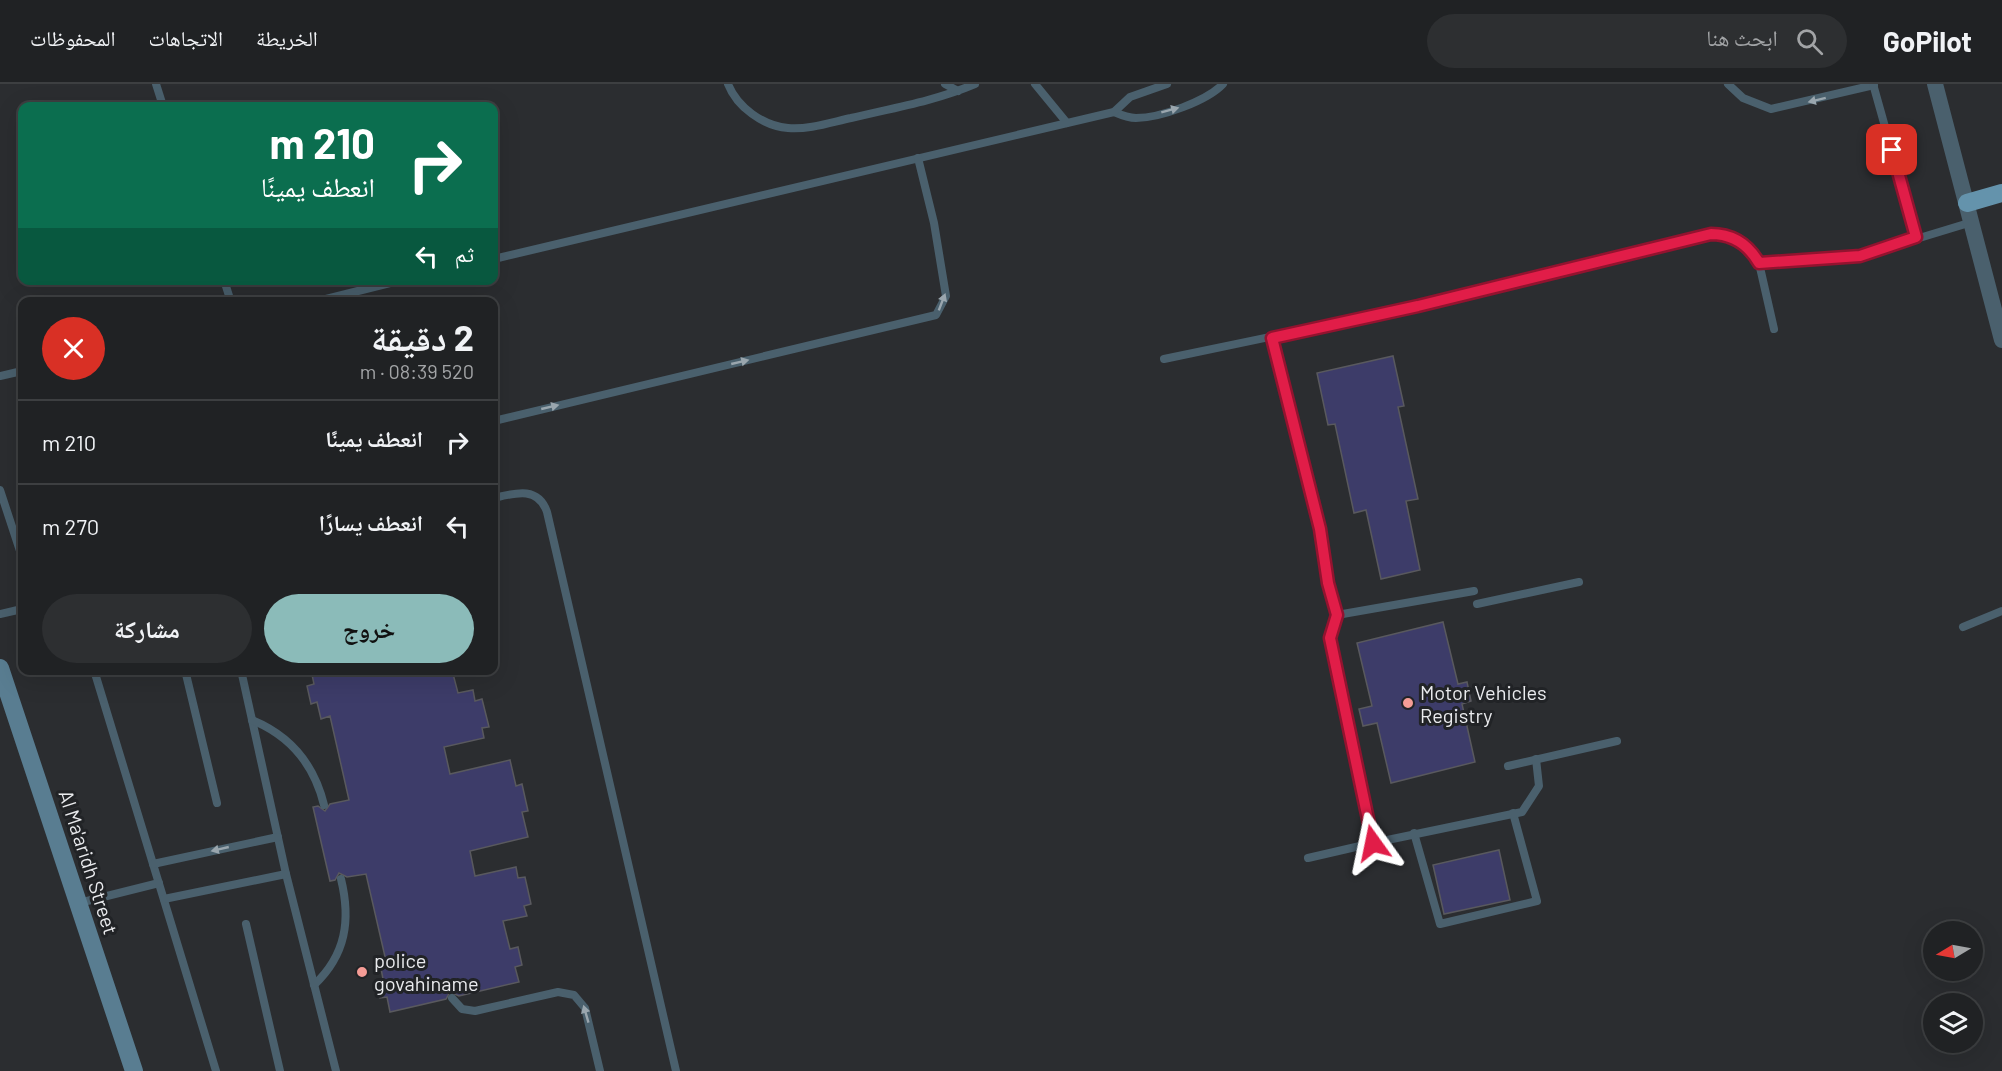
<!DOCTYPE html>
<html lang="ar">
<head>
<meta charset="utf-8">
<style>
	body { margin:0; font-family:Barlow,"Noto Naskh Arabic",sans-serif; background:#2d2f31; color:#f1f3f6; direction:rtl; height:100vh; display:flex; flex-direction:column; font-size:22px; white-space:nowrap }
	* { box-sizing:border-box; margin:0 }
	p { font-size:20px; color:#a2a4a6 }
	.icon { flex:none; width:33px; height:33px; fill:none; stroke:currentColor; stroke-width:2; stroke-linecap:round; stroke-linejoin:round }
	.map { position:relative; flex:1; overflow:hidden; direction:ltr }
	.details { position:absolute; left:18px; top:213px; width:480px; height:378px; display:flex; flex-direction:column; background:#202224; border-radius:12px; box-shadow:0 6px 24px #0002,0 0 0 2px #3d3f41; direction:rtl }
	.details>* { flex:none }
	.top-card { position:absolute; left:18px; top:18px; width:480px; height:183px; border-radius:12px; box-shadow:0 6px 24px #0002,0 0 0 2px #3d3f41; direction:rtl; background:#0b6e4f; color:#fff; overflow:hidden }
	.needle { width:39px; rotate:260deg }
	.fabs { position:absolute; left:1923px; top:837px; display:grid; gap:12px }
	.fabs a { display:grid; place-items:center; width:60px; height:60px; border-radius:50%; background:#202224; box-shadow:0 6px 24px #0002,0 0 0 2px #3d3f41; font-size:30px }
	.pin { position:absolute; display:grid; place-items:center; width:51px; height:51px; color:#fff; margin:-26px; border-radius:12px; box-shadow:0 3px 9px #0006 }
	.me { position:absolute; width:66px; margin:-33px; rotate:348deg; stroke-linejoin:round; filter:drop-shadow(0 0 4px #0008) }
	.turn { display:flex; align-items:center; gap:21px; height:126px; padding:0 24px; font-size:27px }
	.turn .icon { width:78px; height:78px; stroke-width:2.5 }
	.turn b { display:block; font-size:42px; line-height:51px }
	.then { display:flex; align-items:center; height:57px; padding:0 24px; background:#0003; gap:12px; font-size:22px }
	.round { display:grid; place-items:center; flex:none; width:63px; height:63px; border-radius:32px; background:#2d2f31 }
	.summary { display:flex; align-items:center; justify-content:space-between; height:102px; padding:0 24px }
	h1 { font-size:36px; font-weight:700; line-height:45px }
	.cta { display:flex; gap:12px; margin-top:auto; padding:12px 24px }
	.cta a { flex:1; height:69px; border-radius:36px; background:#8bbbb9; color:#111; font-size:24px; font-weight:700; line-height:69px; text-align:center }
	.cta a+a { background:#2d2f31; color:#f1f3f6 }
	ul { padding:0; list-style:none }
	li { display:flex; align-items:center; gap:18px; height:84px; padding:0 24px; border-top:2px solid #3d3f41 }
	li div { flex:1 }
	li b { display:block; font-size:22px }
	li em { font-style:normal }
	header { display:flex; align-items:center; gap:36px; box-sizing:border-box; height:84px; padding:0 30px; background:#202224; border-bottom:2px solid #3d3f41 }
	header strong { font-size:28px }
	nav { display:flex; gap:33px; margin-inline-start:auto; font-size:21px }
	.search { width:420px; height:54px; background:#2d2f31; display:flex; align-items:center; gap:15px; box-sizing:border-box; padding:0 21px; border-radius:33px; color:#a2a4a6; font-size:22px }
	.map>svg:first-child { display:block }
</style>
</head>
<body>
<header>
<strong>GoPilot</strong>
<div class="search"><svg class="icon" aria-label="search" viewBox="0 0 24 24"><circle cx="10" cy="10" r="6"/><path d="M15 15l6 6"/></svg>ابحث هنا</div>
<nav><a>الخريطة</a><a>الاتجاهات</a><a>المحفوظات</a></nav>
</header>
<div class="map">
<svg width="2002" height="987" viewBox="0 0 2002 987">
	<rect width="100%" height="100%" fill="#2b2d30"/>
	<g fill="#3d3c69" stroke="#59595e" stroke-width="1.5">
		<path d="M 1393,272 L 1404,322 L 1398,323 L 1418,415 L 1406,417 L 1420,486 L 1381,495 L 1366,426 L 1354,429 L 1335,340 L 1328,341 L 1317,289 Z"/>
		<path d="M 1443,538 L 1458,600 L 1467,598 L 1471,617 L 1462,620 L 1475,678 L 1391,699 L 1377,639 L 1363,642 L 1359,625 L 1372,622 L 1357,559 Z"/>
		<path d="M 311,586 L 452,586 L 458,609 L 473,606 L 475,617 L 482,615 L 489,643 L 482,644 L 484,654 L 444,663 L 450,690 L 510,676 L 516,702 L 522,700 L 528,727 L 522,728 L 528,753 L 470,767 L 475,792 L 516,783 L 518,794 L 525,793 L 531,820 L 524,822 L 527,832 L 503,837 L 510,865 L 518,863 L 522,881 L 515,883 L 519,898 L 459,912 L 450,908 L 446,915 L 390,928 L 387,913 L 380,914 L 377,897 L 383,895 L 380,879 L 386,877 L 366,790 L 347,793 L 339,789 L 335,796 L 330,797 L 313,723 L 318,722 L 325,727 L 330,720 L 349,716 L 330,632 L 321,635 L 317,618 L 311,620 L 307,602 L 314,600 Z"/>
		<path d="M 1499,766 L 1510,816 L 1444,830 L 1433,781 Z"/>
	</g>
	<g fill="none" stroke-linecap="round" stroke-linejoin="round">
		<g stroke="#4a606d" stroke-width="8">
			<path d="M 156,0 L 163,22"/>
			<path d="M 728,0 C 737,23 763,42 788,44 C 808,46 832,38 851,34 C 893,24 935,17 975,0"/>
			<path d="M 945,0 L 958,7"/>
			<path d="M 1035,0 L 1067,39"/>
			<path d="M 1728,0 L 1743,14 L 1771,25 L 1874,1"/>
			<path d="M 1873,0 L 1916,153"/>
			<path d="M 1114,28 C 1121,31 1128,34 1136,34 C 1160,34 1207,17 1223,0"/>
			<path d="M 494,175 L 1114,28 L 1130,13 L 1167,0"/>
			<path d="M 1759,179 L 1860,172 L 1972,138"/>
			<path d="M 224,196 L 231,218"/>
			<path d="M 314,218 L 402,196"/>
			<path d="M 1272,254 L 1320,445 L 1328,499 L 1337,531 L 1330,554 L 1373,759 L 1308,774"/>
			<path d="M 1164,275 L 1418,222 L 1711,150 C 1733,150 1748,160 1759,179 L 1774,245"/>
			<path d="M 0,292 L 22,287"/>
			<path d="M 494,337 L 936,231 L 946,212 L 934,139 L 918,74"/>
			<path d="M 0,406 L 22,473"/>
			<path d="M 494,414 C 515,409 538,402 547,428 L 676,987"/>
			<path d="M 1477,520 L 1579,498"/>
			<path d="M 0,530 L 22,525"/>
			<path d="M 1337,531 L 1474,507"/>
			<path d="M 1963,543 L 2002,527"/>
			<path d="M 94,586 L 216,987"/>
			<path d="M 185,586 L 217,719"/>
			<path d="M 241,586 L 286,790 L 336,987"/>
			<path d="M 252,636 C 291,652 314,680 324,721"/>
			<path d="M 1508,682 L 1617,657"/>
			<path d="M 1414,749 L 1440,840 L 1537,817 L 1513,729"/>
			<path d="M 1373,759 L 1522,728 L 1539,702 L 1536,675"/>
			<path d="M 153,780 L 278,753"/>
			<path d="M 164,815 L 286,790"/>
			<path d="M 79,819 L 159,799"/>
			<path d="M 246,840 L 280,987"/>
			<path d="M 314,901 C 346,871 351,836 341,795"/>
			<path d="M 452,914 L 462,925 L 475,927 L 558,908 L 574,911 L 585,924 L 600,987"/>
		</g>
		<path stroke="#4a606d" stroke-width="16" d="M 1935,0 L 2002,256"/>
		<path stroke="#597d91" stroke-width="18" d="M 0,584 L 134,987"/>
		<path stroke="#6493ac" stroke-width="18" d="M 1967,119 L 2002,109"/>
	</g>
	<defs><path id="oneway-solid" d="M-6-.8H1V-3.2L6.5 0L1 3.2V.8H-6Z" transform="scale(1.5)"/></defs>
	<g fill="#9aa6ae">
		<use href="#oneway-solid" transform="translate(1817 16) rotate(166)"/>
		<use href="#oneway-solid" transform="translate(1170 26) rotate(-15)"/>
		<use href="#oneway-solid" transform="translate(942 218) rotate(-69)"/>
		<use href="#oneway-solid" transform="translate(740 278) rotate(-13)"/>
		<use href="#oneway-solid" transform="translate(550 323) rotate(-13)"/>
		<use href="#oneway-solid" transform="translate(220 765) rotate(167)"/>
		<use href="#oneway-solid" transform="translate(586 930) rotate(-106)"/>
	</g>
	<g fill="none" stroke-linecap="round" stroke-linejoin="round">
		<defs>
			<path id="route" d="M 1373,759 L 1330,554 L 1337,531 L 1328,499 L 1320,445 L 1272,254 L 1418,222 L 1711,150 C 1733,150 1748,160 1759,179 L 1860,172 L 1916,153 L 1892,66"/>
		</defs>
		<use href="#route" stroke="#92132f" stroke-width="15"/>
		<use href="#route" stroke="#e11d48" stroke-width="10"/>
	</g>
	<g fill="#f59c96" stroke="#212326" stroke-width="2">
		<circle cx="1408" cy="619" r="6"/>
		<circle cx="362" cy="888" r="6"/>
	</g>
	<g text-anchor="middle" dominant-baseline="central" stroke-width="6" stroke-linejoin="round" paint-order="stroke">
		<g font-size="20" fill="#eaebee" stroke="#212326" text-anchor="start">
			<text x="1420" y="608">Motor Vehicles<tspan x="1420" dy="23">Registry</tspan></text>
			<text x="374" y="876">police<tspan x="374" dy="23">govahiname</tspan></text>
		</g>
		<g font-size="20" fill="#eaebee" stroke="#212326">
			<text transform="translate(89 778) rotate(72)">Al Ma'aridh Street</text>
		</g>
	</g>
</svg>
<div class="fabs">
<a><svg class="needle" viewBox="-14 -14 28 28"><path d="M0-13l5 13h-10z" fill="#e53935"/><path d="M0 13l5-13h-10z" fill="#a2a4a6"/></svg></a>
<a><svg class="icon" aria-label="layers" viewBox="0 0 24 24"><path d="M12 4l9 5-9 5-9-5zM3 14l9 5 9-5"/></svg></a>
</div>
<div class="pin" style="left:1892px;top:66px;background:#d93025"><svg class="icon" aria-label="arrive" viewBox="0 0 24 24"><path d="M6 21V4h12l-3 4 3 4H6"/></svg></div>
<svg class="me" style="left:1373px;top:759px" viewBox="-20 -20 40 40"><path d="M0-17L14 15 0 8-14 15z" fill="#e11d48" stroke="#fff" stroke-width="4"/></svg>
<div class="top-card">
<div class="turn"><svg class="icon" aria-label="right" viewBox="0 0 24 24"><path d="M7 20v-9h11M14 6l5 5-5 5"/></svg><div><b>210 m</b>انعطف يمينًا</div></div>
<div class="then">ثم<svg class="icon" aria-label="left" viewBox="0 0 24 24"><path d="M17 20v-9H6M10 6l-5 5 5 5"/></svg></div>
</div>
<section class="details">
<div class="summary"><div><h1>2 دقيقة</h1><p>520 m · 08:39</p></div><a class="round" style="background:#d93025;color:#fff"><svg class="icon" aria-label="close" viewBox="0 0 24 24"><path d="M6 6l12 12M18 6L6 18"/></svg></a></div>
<ul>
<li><svg class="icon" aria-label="right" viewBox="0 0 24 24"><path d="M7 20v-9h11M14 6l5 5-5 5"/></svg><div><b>انعطف يمينًا</b></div><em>210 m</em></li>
<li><svg class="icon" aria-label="left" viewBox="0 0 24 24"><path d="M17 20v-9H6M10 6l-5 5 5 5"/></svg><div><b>انعطف يسارًا</b></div><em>270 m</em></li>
</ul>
<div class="cta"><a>خروج</a><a>مشاركة</a></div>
</section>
</div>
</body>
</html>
